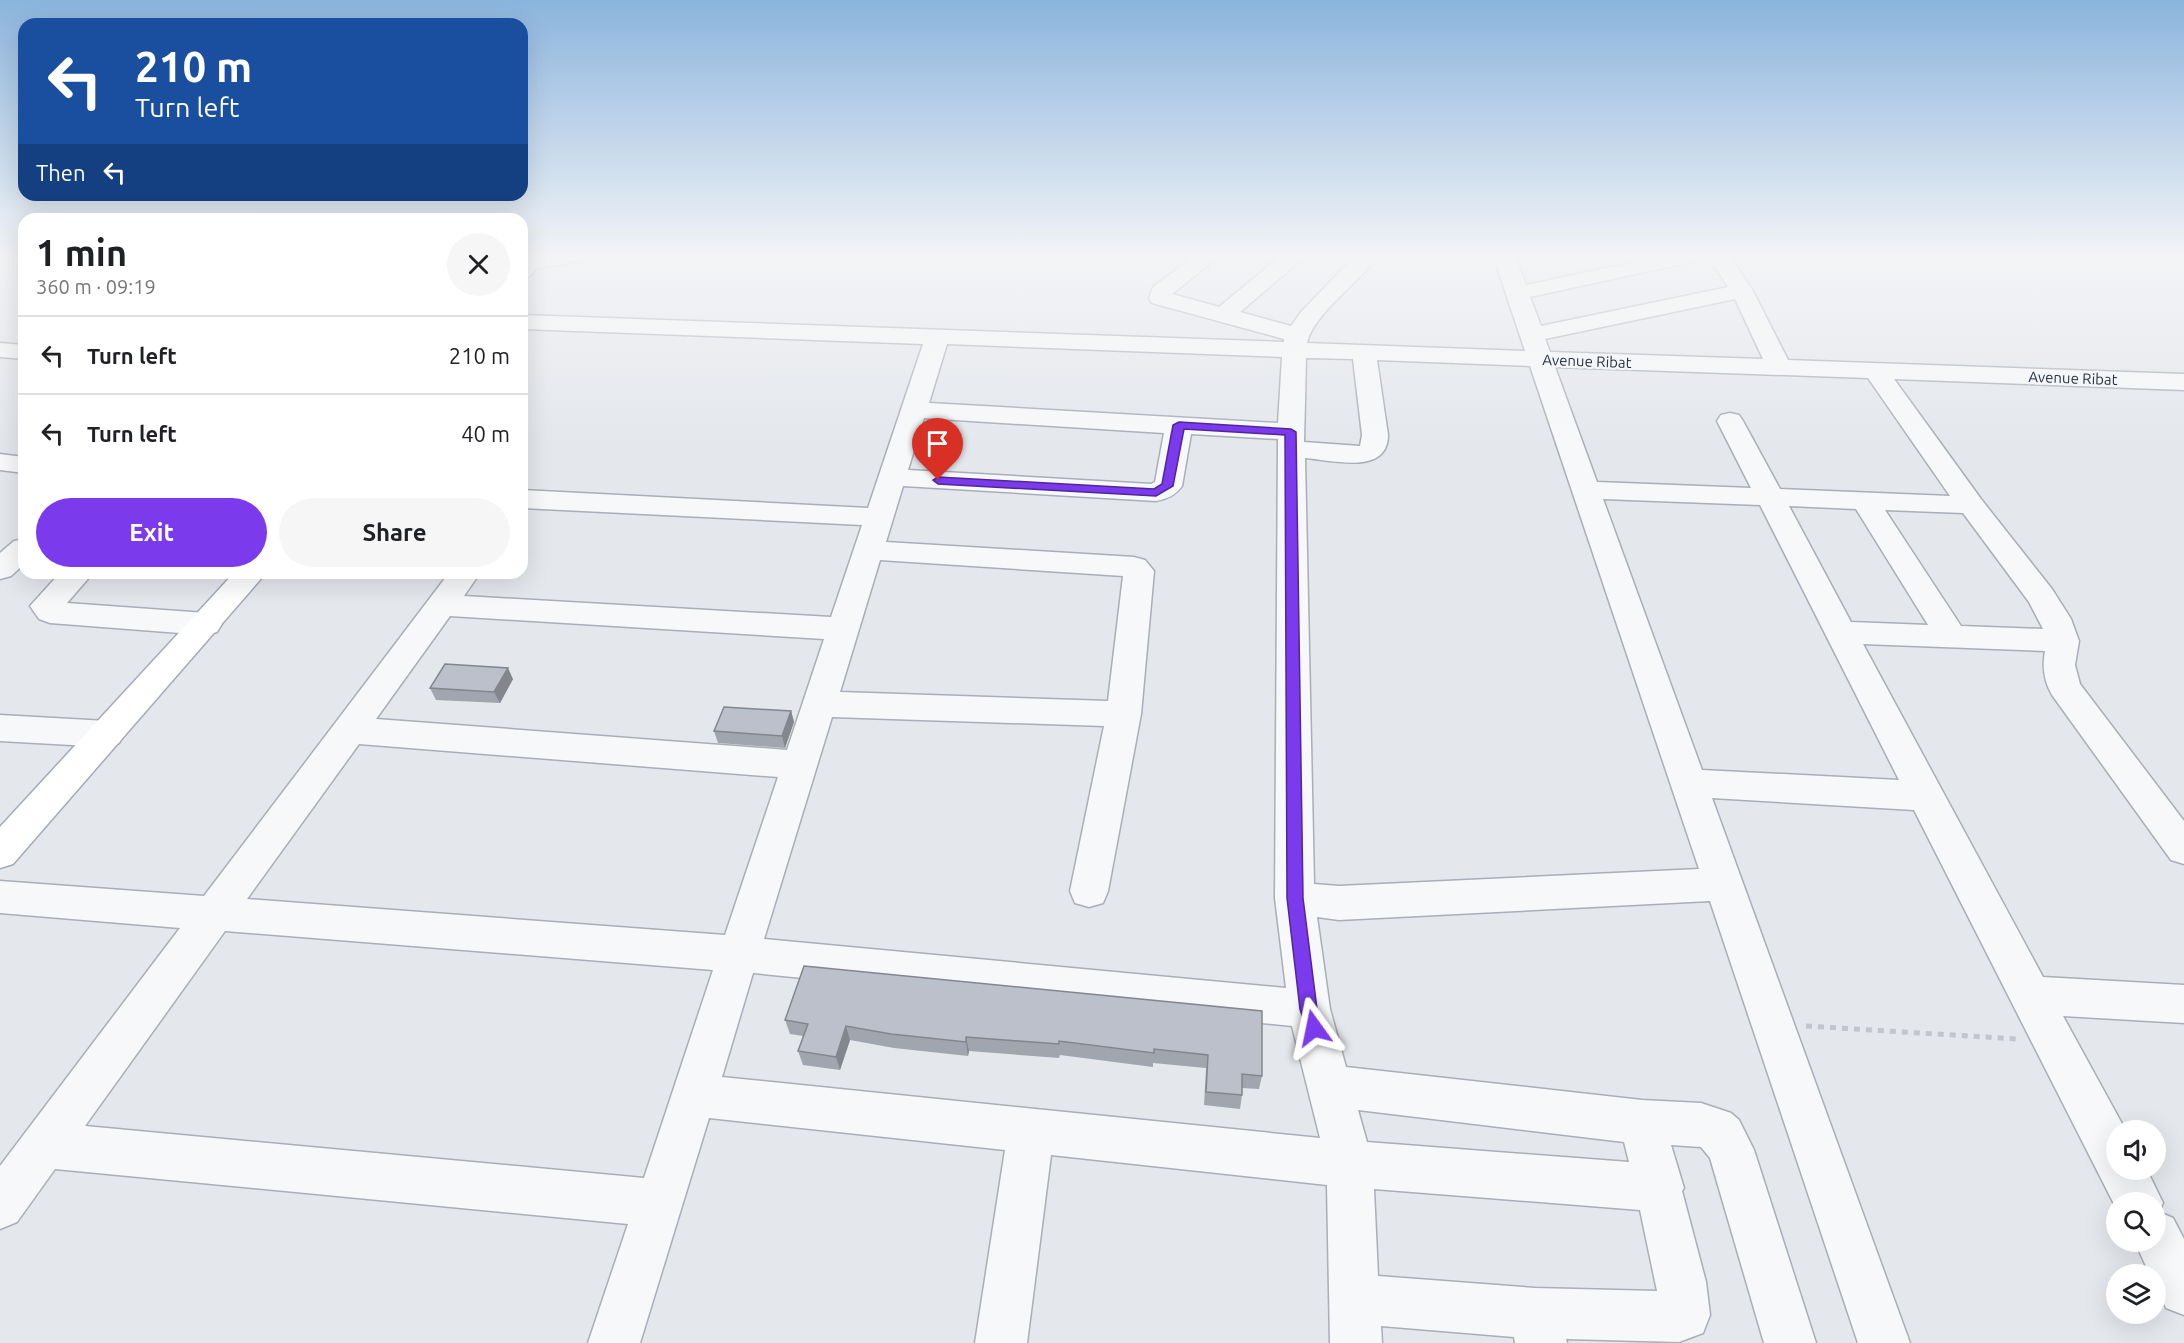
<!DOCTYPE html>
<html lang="en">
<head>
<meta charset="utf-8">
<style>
	body { margin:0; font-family:Ubuntu,sans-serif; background:#f6f6f6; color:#202124; height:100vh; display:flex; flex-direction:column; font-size:22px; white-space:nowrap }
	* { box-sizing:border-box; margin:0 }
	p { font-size:20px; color:#757577 }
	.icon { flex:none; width:33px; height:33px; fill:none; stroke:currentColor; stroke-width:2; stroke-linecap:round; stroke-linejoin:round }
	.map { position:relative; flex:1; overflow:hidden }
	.sheet { position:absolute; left:18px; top:213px; width:510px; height:366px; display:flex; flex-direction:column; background:#fff; border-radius:18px; box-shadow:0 6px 24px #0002 }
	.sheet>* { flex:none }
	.hud { position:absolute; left:18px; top:18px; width:510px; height:183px; border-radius:18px; box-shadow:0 6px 24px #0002; background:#1a4fa0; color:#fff; overflow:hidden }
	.controls { position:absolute; left:2106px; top:1120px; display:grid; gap:12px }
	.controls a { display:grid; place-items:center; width:60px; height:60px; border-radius:50%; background:#fff; box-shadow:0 6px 24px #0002; font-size:30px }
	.pin { position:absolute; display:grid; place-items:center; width:51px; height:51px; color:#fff; margin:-62px -26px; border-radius:50% 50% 50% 0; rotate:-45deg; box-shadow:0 0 6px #0007 }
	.pin .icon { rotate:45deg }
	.me { position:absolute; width:66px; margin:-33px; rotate:348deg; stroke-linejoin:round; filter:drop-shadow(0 0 4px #0008) }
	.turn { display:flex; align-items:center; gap:21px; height:126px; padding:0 18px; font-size:27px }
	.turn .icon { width:78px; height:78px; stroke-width:2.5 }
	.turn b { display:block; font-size:42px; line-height:51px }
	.then { display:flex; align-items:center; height:57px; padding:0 18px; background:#0003; gap:12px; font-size:22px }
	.round { display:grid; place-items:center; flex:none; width:63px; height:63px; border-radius:32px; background:#f6f6f6 }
	.overview { display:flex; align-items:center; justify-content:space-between; height:102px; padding:0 18px }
	h1 { font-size:36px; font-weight:700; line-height:45px }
	.primary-button { display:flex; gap:12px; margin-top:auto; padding:12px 18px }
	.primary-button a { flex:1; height:69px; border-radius:36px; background:#7c3aed; color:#fff; font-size:24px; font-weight:700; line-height:69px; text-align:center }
	.primary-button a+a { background:#f6f6f6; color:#202124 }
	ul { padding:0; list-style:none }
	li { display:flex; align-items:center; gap:18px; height:78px; padding:0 18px; border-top:2px solid #e0e0e0 }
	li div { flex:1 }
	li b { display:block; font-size:22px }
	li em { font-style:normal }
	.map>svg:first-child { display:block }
</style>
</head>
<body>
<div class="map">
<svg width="2184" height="1343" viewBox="0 0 2184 1343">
	<rect width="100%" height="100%" fill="#e4e7ec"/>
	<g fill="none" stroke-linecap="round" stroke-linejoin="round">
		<defs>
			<g id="minor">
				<path d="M 537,255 L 590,255 L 587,260 L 579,261 L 529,270 L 522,268 L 522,258 Z"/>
				<path d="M 1196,255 L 1221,255 L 1172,294 L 1219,307 L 1282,255 L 1307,255 L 1240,312 L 1291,326 L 1301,312 L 1356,255 L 1379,255 C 1361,281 1313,314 1307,343 L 1525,351 L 1493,255 L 1515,255 L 1526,285 L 1668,255 L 1729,255 L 1753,291 L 1788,360 L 2184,374 L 2184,390 L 1894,379 L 1981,499 L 2052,589 L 2071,619 L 2079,641 L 2075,665 L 2080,684 L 2184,821 L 2184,864 L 2171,860 L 2052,695 C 2044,681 2042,667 2045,651 L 1863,644 L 2043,977 L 2184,985 L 2184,1023 L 2063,1016 L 2126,1131 L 2116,1131 L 2116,1170 L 2147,1170 L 2163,1203 L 2159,1212 L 2173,1218 L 2184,1239 L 2184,1315 L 2166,1308 L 2156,1286 L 2156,1275 L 2150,1275 L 2135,1242 L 2156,1242 L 2156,1203 L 2116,1203 L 2116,1208 L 1914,810 L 1712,798 L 1910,1343 L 1858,1343 L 1710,901 L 1339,920 L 1317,917 L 1330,1009 L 1346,1067 L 1642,1100 L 1701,1103 L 1731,1113 L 1739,1120 L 1754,1150 L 1816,1343 L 1764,1343 L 1710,1158 L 1701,1147 L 1671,1145 L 1684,1188 L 1682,1191 L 1706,1282 L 1710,1315 L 1703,1333 L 1679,1342 L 1566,1339 L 1567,1343 L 1515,1343 L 1514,1337 L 1381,1326 L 1382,1343 L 1330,1343 L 1327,1185 L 1051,1155 L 1027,1343 L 975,1343 L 1005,1150 L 709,1118 L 640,1343 L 588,1343 L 628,1224 L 55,1169 L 17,1222 L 0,1229 L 0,1166 L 180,928 L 0,913 L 0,881 L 204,896 L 449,573 L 480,573 L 464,596 L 831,617 L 862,525 L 522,508 L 522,490 L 868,508 L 923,344 L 522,329 L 522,315 L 1284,342 L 1284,339 L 1152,303 L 1149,298 L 1153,287 ZM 1709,258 L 1728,287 L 1541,326 L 1530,297 ZM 1735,299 L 1763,359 L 1550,352 L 1545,339 ZM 947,344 L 1282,357 L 1278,423 L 929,403 ZM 1306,358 L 1353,359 L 1362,435 L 1360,446 L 1304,442 ZM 1377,360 L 1530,366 L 1699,869 L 1339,886 L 1314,884 L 1305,458 C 1331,460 1388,476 1388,435 ZM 1555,367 L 1868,378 L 1950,496 L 1780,489 L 1743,421 L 1739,415 L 1730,413 L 1721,415 L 1717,421 L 1751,488 L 1597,482 ZM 924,418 L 1164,433 L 1155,482 L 1151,484 L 908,470 ZM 1191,434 L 1278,439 L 1275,898 L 1286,988 L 764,939 L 832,717 L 1104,726 L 1070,891 L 1075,903 L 1089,907 L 1103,903 L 1108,891 L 1141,714 L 1154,571 L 1145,560 L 1134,557 L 886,542 L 903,486 L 1156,501 C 1167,499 1176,495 1182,486 ZM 1603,499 L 1760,505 L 1899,780 L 1702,770 ZM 1789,506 L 1856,509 L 1928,625 L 1851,622 ZM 1885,510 L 1963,513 L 2029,602 L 2043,629 L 1961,626 ZM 880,560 L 1123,576 L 1108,701 L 840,692 ZM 450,616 L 824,639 L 787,750 L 376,719 ZM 359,744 L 778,777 L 725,935 L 247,899 ZM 225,931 L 713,970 L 644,1178 L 85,1126 ZM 753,973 L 1292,1026 L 1320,1138 L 722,1077 ZM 1358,1110 L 1624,1142 L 1629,1162 L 1367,1142 ZM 1374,1189 L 1640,1210 L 1657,1291 L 1535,1288 L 1378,1276 Z"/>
				<path d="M 0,343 L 24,345 L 24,359 L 0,357 Z"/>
				<path d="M 0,454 L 24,457 L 24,473 L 0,470 Z"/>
				<path d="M 24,539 L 24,564 L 11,576 L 0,579 L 0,553 L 14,541 Z"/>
				<path d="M 60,573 L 93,573 L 67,603 L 206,613 L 217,616 L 222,624 L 217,632 L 206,635 L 50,623 L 39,619 L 30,606 Z"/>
				<path d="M 0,715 L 107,721 L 119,725 L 124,734 L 119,743 L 107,747 L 0,741 Z"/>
			</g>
			<g id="major">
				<path d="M 524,255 L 547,255 L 530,276 L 522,278 L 522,258 Z"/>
				<path d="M 234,573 L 266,573 L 13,864 L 0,868 L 0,827 Z"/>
			</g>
		</defs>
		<use href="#minor" stroke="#a9aeb7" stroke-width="3"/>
		<use href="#major" stroke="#a3abb8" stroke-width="3"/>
		<path stroke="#c2c5cb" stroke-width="5" stroke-dasharray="6 6" stroke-linecap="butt" d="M 1806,1026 L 2017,1039"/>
		<use href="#minor" fill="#f7f8fa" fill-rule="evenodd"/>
		<use href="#major" fill="#fff" fill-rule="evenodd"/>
	</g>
	<g fill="#a1a5ae">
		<path d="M 513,679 L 500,703 L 436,700 L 430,688 Z"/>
		<path d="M 791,711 L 794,722 L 785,748 L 718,743 L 714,731 Z"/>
		<path d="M 1262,1011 L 1262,1076 L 1259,1089 L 1242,1088 L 1242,1095 L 1240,1109 L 1204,1105 L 1206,1068 L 1153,1063 L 1153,1067 L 1060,1055 L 1059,1058 L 969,1051 L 968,1056 L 894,1048 L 850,1040 L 840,1070 L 803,1065 L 798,1051 L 803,1036 L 790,1034 L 785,1020 Z"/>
	</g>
	<g fill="#83868d">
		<path d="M 508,668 L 513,679 L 500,703 L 494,692 Z"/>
		<path d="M 791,711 L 794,722 L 785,748 L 782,736 Z"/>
		<path d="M 846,1026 L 850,1040 L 840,1070 L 836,1057 Z"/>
		<path d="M 966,1037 L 969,1051 L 968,1056 L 966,1042 Z"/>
	</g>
	<g fill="#bbc0ca" stroke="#83868d" stroke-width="1.5">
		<path d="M 445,664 L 508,668 L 494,692 L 430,688 Z"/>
		<path d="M 724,707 L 791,711 L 782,736 L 714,731 Z"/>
		<path d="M 804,966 L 1262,1011 L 1262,1076 L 1242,1074 L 1242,1095 L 1206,1092 L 1208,1055 L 1154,1049 L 1154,1053 L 1059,1041 L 1059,1044 L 966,1037 L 966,1042 L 891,1034 L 846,1026 L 836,1057 L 798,1051 L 808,1024 L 785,1020 Z"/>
	</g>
	<linearGradient id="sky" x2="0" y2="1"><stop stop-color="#8bb4dd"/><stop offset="0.58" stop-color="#f3f4f6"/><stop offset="1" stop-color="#f3f4f6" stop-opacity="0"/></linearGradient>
	<rect width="2184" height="443" fill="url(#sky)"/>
	<path fill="#7c3aed" stroke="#51269a" stroke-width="1.5" d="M 1179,422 L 1291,429 L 1296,432 L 1303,898 L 1317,1009 L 1323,1028 L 1320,1034 L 1314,1036 L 1308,1034 L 1300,1009 L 1287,898 L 1285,435 L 1184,429 L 1173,486 L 1156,496 L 938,484 L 933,480 L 938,477 L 1154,489 L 1162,484 L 1173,425 Z"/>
	<g text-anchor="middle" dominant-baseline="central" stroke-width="4.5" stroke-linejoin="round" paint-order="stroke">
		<g font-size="15" fill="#2b3445" stroke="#f4f6f9">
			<text transform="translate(1587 361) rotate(2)">Avenue Ribat</text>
			<text transform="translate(2073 378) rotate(2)">Avenue Ribat</text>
		</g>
	</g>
</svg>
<div class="controls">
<a><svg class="icon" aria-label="sound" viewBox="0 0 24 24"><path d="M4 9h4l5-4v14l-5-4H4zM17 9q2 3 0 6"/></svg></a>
<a><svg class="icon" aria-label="search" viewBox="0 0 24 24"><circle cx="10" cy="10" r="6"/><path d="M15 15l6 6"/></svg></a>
<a><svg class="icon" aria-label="layers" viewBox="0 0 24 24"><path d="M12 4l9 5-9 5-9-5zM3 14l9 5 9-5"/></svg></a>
</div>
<div class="pin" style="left:938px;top:480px;background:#d93025"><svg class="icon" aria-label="arrive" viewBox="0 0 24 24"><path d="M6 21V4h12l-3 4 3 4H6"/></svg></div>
<svg class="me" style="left:1314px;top:1028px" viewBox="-20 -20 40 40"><path d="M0-17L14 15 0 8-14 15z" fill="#7c3aed" stroke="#fff" stroke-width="4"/></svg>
<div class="hud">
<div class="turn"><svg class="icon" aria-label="left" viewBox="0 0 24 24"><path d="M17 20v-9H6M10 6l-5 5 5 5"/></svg><div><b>210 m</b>Turn left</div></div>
<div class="then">Then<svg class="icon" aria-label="left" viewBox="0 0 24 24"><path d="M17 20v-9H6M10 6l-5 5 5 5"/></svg></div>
</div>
<section class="sheet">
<div class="overview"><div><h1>1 min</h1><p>360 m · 09:19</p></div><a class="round"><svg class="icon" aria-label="close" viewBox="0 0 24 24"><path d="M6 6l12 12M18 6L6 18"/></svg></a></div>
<ul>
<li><svg class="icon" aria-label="left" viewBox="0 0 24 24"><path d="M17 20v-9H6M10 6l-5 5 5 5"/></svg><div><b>Turn left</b></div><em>210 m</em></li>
<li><svg class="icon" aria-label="left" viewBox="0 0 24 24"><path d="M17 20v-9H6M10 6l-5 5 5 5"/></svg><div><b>Turn left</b></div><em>40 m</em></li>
</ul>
<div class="primary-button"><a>Exit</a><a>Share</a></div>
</section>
</div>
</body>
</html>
